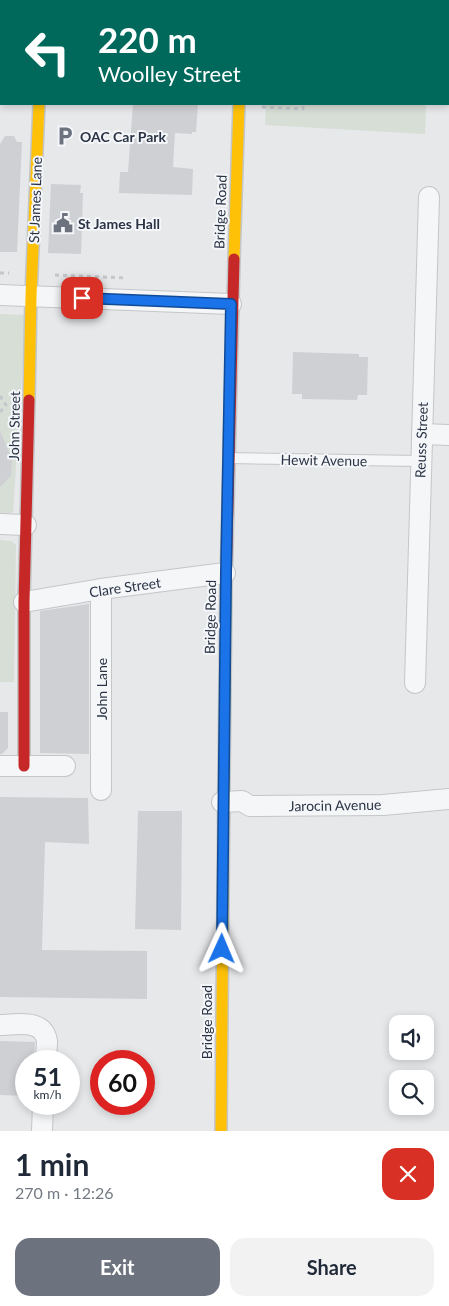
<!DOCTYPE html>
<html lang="en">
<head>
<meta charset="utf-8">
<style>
	body { margin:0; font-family:Lato,sans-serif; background:#f2f2f3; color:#1f2937; height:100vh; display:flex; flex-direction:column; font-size:19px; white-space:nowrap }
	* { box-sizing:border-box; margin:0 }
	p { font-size:16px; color:#747a83 }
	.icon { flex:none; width:28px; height:28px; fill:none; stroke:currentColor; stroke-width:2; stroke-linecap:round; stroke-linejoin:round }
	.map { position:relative; height:1131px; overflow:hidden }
	.side { display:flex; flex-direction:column; background:#fff; flex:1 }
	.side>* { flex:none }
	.banner { position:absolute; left:0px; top:0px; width:450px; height:105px; box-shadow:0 2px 8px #0003; background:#00695c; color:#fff; overflow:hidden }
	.controls { position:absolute; left:389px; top:1015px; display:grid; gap:10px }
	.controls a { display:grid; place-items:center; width:45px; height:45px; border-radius:10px; background:#fff; box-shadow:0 2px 8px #0003; font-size:25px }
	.speed { position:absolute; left:15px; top:1050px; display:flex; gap:10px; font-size:25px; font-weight:700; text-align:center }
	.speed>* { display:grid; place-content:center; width:65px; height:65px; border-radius:50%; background:#fff; box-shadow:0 2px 8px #0003; line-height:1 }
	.speed small { font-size:12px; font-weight:400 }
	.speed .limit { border:8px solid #d22; background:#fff; color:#111 }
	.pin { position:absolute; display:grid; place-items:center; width:42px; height:42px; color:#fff; margin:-21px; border-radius:10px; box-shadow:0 2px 8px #0006 }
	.me { position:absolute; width:55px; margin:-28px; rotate:1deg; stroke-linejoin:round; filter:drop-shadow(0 0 4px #0008) }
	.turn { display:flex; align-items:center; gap:18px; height:105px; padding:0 15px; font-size:22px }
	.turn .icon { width:65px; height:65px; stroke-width:2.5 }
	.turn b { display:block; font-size:35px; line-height:42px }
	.round { display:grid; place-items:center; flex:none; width:52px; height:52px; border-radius:15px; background:#f2f2f3 }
	.head { display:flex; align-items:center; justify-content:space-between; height:85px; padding:0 15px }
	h1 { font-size:30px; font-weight:700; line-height:38px }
	.action { display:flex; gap:10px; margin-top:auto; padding:10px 15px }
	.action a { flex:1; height:58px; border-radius:15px; background:#6c737f; color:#fff; font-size:20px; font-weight:700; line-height:58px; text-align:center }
	.action a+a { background:#f2f2f3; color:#1f2937 }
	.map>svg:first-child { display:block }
</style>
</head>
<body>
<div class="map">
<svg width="449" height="1131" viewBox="0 0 449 1131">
	<rect width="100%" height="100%" fill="#e6e8ea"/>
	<g fill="#d6ded6">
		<path d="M 270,0 L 429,0 L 270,1 Z"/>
		<path d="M 266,104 L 426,104 L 425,134 L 265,125 Z"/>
		<path d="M 0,314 L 26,315 L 13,512 L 0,517 Z"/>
		<path d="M 0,540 L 11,541 L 16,545 L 14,682 L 0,682 Z"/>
	</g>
	<g fill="#ced0d3">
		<path d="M 133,104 L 198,104 L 196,132 L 192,132 L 192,134 L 175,133 L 173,167 L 193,169 L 192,195 L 119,193 L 120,172 L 128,172 Z"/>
		<path d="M 5,136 L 14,136 L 17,142 L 22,142 L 17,252 L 0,252 L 0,144 Z"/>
		<path d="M 51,184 L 81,185 L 80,193 L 83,193 L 81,254 L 48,253 Z"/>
		<path d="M 293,352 L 359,354 L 359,357 L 368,357 L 367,395 L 358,395 L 357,400 L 302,399 L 302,394 L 292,394 Z"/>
		<path d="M 0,431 L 12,459 L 11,476 L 0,487 Z"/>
		<path d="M 89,604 L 89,754 L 40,753 L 40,611 Z"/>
		<path d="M 0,712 L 8,712 L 8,748 L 2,754 L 0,754 Z"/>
		<path d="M 0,797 L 88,798 L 89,844 L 45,842 L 42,950 L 147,951 L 147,999 L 0,997 Z"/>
		<path d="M 138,811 L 182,811 L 181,930 L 135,929 Z"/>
		<path d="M 0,1041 L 35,1042 L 34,1061 L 26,1061 L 26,1096 L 0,1095 Z"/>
	</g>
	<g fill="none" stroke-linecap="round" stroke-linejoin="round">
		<defs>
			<path id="lane" d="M 229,458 L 421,461"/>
			<g id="street">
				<path d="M 43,1 L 43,0"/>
				<path d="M 0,295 L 231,304"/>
				<path d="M 422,434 L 449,435"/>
				<path d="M 0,524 L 26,525"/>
				<path d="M 101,589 L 101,790"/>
				<path d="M 24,602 L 101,589 L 225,573"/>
				<path d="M 415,683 L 429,197"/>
				<path d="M 0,766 L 65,766"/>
				<path d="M 222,802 L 242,801 L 250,806 L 383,805 L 449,799"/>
				<path d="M 0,1025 C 17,1025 43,1018 47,1041 C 47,1047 46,1055 46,1061"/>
				<path d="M 42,1131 L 43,1104"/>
			</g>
			<path id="fast" d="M 224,776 L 226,586"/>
			<g id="slow">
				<path d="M 234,259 L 239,104"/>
				<path d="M 29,400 L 31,296 L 39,104"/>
				<path d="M 221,1131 L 224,776"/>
			</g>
			<g id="jam">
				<path d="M 243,0 L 243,1"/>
				<path d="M 226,586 L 234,259"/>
				<path d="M 24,766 L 24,602 L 29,400"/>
			</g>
		</defs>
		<use href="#lane" stroke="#c4c6c8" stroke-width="12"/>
		<use href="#street" stroke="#c4c6c8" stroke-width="22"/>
		<use href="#fast" stroke="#c4c6c8" stroke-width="14"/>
		<use href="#slow" stroke="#c4c6c8" stroke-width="14"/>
		<use href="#jam" stroke="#c4c6c8" stroke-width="14"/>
		<g stroke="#c5c6ca" stroke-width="3" stroke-dasharray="4 4" stroke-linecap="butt">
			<path d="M 291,1 L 291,0"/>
			<path d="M 401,1 L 401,0"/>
			<path d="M 262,107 L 303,109 L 303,104"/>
			<path d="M 0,273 L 9,273"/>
			<path d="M 55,275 L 126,278"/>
			<path d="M 0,396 L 6,405 L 0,412"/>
		</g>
		<use href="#lane" stroke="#f5f6f7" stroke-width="10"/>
		<use href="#street" stroke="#f5f6f7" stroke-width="20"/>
		<use href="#fast" stroke="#4caf50" stroke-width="11"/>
		<use href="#slow" stroke="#ffc107" stroke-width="11"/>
		<use href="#jam" stroke="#c62828" stroke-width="11"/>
	</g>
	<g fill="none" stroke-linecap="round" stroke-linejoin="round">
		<defs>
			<path id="route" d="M 82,298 L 231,304 L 226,573 L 222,949"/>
		</defs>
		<use href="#route" stroke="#114b97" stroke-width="12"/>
		<use href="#route" stroke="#1a73e8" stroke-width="9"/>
	</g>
	<defs>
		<symbol id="parking-bare" viewBox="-9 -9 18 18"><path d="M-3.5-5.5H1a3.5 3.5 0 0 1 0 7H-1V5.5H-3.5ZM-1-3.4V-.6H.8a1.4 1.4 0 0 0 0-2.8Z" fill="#6c737f" stroke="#f4f6f9" stroke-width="2.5" paint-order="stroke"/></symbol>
		<symbol id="civic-bare" viewBox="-9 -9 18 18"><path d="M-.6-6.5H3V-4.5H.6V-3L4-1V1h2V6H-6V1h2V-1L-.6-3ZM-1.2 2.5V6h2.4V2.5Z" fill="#6c737f" stroke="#f4f6f9" stroke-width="2.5" paint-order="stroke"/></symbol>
	</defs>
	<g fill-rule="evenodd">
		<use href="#parking-bare" x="51" y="122" width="28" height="28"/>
		<use href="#civic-bare" x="49" y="209" width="28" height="28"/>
	</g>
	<g text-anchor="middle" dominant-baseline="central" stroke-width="4" stroke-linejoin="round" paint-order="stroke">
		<g font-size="14" font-weight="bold" fill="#2b3445" stroke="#f4f6f9" text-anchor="start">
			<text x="80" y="136">OAC Car Park</text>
			<text x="78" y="223">St James Hall</text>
		</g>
		<g font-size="14" fill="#2b3445" stroke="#f4f6f9">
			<text transform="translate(35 200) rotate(-88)">St James Lane</text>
			<text transform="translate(220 212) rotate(-88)">Bridge Road</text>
			<text transform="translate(14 426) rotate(-89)">John Street</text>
			<text transform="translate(421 440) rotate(-88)">Reuss Street</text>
			<text transform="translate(324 460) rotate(1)">Hewit Avenue</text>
			<text transform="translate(125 587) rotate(-8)">Clare Street</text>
			<text transform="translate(210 617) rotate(-89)">Bridge Road</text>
			<text transform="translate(101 689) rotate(-90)">John Lane</text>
			<text transform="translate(335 805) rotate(-1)">Jarocin Avenue</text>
			<text transform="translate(206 1022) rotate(-90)">Bridge Road</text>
		</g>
	</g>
</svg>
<div class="controls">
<a><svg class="icon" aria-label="sound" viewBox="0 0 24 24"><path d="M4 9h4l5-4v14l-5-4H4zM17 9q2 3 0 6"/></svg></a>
<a><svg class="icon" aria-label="search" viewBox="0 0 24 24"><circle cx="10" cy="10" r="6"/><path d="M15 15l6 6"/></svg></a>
</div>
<div class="speed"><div>51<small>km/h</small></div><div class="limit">60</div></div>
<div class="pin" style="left:82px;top:298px;background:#d93025"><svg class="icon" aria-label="arrive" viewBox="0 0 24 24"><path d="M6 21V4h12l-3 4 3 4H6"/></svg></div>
<svg class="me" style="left:222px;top:949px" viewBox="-20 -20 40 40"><path d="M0-17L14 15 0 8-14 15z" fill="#1a73e8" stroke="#fff" stroke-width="4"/></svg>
<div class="banner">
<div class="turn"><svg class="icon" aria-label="left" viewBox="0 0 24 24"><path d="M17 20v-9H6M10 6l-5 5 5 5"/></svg><div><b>220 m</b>Woolley Street</div></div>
</div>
</div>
<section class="side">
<div class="head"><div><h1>1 min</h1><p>270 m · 12:26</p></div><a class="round" style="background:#d93025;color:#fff"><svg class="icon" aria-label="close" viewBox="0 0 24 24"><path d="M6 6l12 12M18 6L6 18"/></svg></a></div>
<div class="action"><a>Exit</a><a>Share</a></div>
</section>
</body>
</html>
